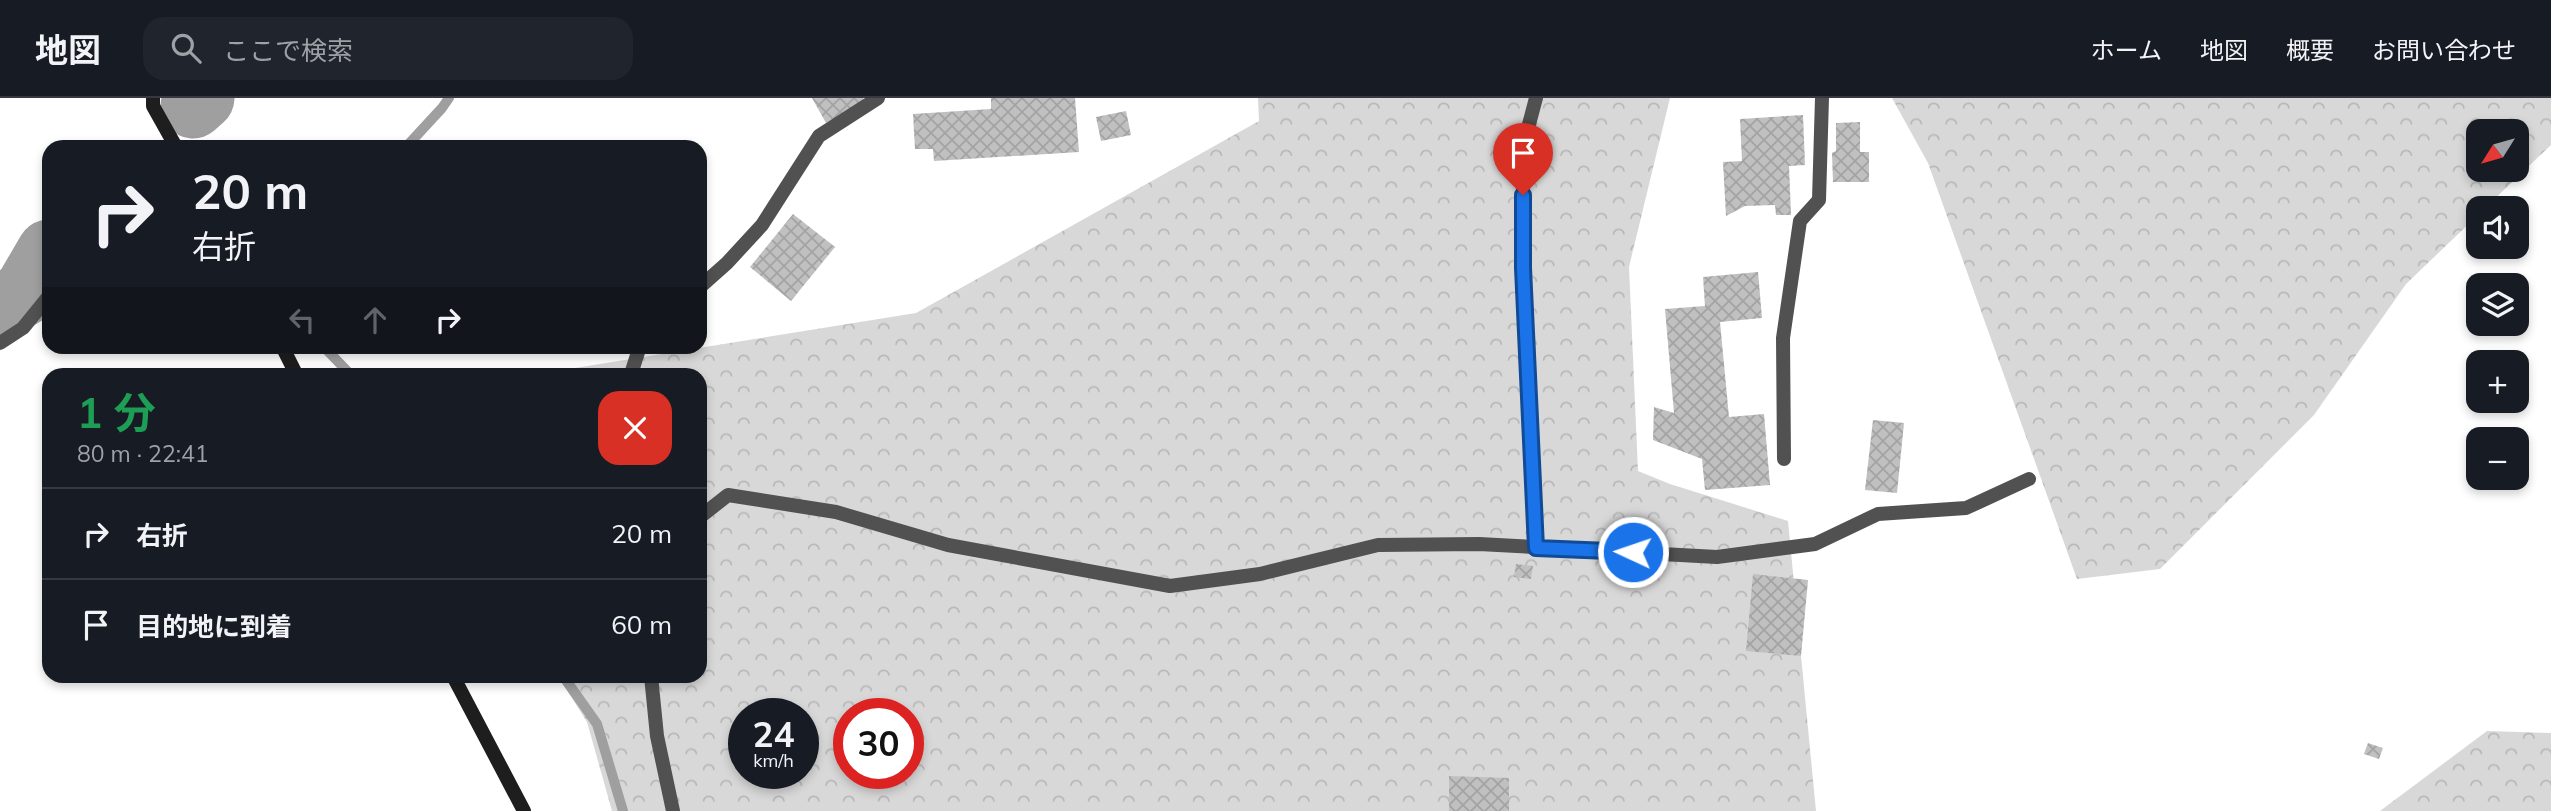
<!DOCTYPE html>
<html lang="ja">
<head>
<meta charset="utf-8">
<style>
	body { margin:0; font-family:Mulish,"Noto Sans JP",sans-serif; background:#20242c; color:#f1f3f6; height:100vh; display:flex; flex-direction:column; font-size:26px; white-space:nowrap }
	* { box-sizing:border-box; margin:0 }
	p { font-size:23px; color:#9ea1a6 }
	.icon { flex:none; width:38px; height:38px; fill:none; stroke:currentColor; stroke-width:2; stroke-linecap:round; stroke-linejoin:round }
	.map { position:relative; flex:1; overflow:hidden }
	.sheet { position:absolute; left:42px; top:270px; width:665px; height:315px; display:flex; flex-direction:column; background:#171b24; border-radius:21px; box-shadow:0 4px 10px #0003 }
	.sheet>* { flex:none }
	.guide { position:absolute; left:42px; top:42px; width:665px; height:214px; border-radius:21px; box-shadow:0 4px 10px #0003; background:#171b24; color:#f1f3f6; overflow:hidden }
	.needle { width:46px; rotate:233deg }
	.controls { position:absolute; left:2466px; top:21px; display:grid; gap:14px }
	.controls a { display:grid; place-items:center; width:63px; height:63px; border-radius:14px; background:#171b24; box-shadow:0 4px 10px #0003; font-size:35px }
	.speed { position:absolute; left:728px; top:600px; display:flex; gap:14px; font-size:35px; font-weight:700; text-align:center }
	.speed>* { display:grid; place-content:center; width:91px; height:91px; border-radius:50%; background:#171b24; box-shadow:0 4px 10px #0003; line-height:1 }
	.speed small { font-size:18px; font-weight:400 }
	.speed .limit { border:10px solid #d22; background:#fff; color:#111 }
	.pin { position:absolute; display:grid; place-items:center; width:60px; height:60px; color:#fff; margin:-72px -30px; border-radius:50% 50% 50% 0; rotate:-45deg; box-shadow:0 0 7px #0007 }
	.pin .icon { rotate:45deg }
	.me { position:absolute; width:77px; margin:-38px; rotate:273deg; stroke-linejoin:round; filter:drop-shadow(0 0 5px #0008) }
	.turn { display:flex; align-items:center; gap:24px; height:147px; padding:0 35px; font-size:32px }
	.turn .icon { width:91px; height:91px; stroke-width:2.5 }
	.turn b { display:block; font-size:49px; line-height:60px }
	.lanes { display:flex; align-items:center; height:66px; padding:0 35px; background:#0003; justify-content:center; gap:35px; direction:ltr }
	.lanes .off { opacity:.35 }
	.round { display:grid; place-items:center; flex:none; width:74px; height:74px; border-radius:21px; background:#20242c }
	.headline { display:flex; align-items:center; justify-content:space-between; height:119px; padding:0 35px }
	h1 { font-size:42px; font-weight:700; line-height:52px; color:#1e9e55 }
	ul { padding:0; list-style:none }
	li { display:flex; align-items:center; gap:21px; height:91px; padding:0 35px; border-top:2px solid #363941 }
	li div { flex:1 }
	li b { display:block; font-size:26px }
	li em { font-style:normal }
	header { display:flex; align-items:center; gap:42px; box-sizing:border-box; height:98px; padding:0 35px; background:#171b24; border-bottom:2px solid #363941 }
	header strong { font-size:33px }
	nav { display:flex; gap:38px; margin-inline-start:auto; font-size:24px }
	.search { width:490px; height:63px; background:#20242c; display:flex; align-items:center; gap:18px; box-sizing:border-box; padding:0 24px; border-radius:21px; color:#9ea1a6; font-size:26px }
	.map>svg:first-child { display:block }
</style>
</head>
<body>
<header>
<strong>地図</strong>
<div class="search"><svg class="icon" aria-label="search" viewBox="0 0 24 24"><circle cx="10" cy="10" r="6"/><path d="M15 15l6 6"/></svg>ここで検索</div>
<nav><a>ホーム</a><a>地図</a><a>概要</a><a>お問い合わせ</a></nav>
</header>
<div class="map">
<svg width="2551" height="713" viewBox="0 0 2551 713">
	<defs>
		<pattern id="forest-crowns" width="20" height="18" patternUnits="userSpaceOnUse" patternTransform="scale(1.75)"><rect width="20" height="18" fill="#d8d8d8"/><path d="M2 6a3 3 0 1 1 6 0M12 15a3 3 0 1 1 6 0" fill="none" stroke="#b8b8b8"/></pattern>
		<pattern id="building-cross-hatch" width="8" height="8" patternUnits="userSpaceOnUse" patternTransform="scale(1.75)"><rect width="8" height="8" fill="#c0c0c0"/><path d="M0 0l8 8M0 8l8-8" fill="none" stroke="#a3a3a3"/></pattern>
	</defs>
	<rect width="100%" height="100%" fill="#fff"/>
	<g fill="url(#forest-crowns)" fill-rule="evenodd">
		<path d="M 1258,0 L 1670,0 L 1629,169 L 1638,373 L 1670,386 L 1788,423 L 1816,713 L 612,713 L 587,624 L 558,578 L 700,578 L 700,276 L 538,276 L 916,215 L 1259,23 ZM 744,616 L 803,616 L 803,676 L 744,676 ZM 849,616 L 908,616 L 908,676 L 849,676 Z"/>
		<path d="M 1892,0 L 2551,0 L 2551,47 L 2485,110 L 2478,110 L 2478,117 L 2406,186 L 2314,317 L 2160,471 L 2077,481 L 1928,65 ZM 2478,33 L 2516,33 L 2516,72 L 2478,72 Z"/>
		<path d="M 2487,633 L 2551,635 L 2551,713 L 2380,713 Z"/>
	</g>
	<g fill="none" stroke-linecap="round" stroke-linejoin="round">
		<g stroke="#9f9f9f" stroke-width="10">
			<path d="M 406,49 L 442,10 L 449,0"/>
			<path d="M 323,248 L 350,276"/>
			<path d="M 563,578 L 597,626 L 623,713"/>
		</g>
		<g stroke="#9f9f9f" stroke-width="65">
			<path d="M 193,8 L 202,0"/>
			<path d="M 0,210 L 25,195 L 49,154"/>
		</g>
	</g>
	<g fill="url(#building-cross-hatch)">
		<path d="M 812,0 L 863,0 L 865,3 L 826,25 Z"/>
		<path d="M 991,0 L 1075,0 L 1079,54 L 934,63 L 933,51 L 915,51 L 913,16 L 991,11 Z"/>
		<path d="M 1126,13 L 1131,37 L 1101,43 L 1096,19 Z"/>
		<path d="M 1803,17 L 1805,67 L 1789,68 L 1791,117 L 1776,117 L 1775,107 L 1745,108 L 1726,118 L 1723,64 L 1742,63 L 1740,21 Z"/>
		<path d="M 1860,24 L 1860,54 L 1869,54 L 1869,84 L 1833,84 L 1832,55 L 1836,53 L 1836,25 Z"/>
		<path d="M 793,116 L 835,149 L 791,203 L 750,169 Z"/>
		<path d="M 1758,174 L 1762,220 L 1720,224 L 1729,319 L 1764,316 L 1770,387 L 1705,392 L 1702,361 L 1653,342 L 1654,309 L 1674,315 L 1665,211 L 1705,208 L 1703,179 Z"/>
		<path d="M 1873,322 L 1904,325 L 1897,395 L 1865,392 Z"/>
		<path d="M 1516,466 L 1533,468 L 1531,481 L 1514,479 Z"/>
		<path d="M 1753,476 L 1808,482 L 1801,558 L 1746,553 Z"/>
		<path d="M 2368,645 L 2383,650 L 2379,661 L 2364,656 Z"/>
		<path d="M 1449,678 L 1509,680 L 1509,713 L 1449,713 Z"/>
	</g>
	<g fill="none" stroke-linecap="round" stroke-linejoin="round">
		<g stroke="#515151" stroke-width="14">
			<path d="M 700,189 L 727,165 L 762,127 L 819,38 L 878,0"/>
			<path d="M 631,276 L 640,248"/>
		</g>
		<g stroke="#515151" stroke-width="14">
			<path d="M 1536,0 L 1523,49 L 1523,170 L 1537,450"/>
			<path d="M 0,245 L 23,230 L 49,198"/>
			<path d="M 1784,361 L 1783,240 L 1800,123 L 1819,102 L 1822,0"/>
			<path d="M 700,419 L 728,397 L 836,414 L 948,447 L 1170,488 L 1260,476 L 1378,447 L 1479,446 L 1717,459 L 1815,446 L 1878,416 L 1966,410 L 2029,381"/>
			<path d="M 651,578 L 657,638 L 673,713"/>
		</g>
		<g stroke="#1e1e1e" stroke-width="14">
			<path d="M 153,0 L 153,8 L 176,49"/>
			<path d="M 282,248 L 296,276"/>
			<path d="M 453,578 L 524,713"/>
		</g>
	</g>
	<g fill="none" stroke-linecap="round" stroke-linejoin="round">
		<defs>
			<path id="route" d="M 1523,97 L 1523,170 L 1536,450 L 1633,454"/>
		</defs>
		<use href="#route" stroke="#114b97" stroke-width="18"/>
		<use href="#route" stroke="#1a73e8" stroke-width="12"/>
	</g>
</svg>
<div class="controls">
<a><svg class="needle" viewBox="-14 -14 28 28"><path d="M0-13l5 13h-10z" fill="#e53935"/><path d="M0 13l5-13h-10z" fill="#9ea1a6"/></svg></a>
<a><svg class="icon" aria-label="sound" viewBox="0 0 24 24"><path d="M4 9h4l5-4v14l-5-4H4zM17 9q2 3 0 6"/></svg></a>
<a><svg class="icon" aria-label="layers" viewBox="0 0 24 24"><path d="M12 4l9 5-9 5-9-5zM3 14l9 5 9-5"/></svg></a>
<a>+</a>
<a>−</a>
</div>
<div class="speed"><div>24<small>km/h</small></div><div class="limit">30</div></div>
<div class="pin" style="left:1523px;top:97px;background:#d93025"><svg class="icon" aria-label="arrive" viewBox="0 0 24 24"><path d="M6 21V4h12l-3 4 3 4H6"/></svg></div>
<svg class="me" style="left:1633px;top:454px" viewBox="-20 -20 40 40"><circle r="17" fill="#1a73e8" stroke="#fff" stroke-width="3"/><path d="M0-11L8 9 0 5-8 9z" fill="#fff"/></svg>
<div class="guide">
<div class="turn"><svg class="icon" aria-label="right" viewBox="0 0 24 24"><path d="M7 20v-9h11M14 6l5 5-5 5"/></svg><div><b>20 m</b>右折</div></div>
<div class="lanes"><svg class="icon off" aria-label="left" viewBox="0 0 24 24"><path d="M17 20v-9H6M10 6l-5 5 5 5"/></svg><svg class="icon off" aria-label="ahead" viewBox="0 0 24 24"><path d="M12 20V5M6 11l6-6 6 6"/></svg><svg class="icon" aria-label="right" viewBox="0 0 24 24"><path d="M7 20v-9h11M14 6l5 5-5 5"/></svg></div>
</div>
<section class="sheet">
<div class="headline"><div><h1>1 分</h1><p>80 m · 22:41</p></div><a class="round" style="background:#d93025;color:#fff"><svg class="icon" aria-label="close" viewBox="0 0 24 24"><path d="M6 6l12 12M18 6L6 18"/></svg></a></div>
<ul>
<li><svg class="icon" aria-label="right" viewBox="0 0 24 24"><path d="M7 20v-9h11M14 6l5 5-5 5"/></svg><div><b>右折</b></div><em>20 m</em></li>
<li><svg class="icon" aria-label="arrive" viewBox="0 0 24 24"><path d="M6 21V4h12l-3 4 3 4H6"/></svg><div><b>目的地に到着</b></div><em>60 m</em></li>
</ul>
</section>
</div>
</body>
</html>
